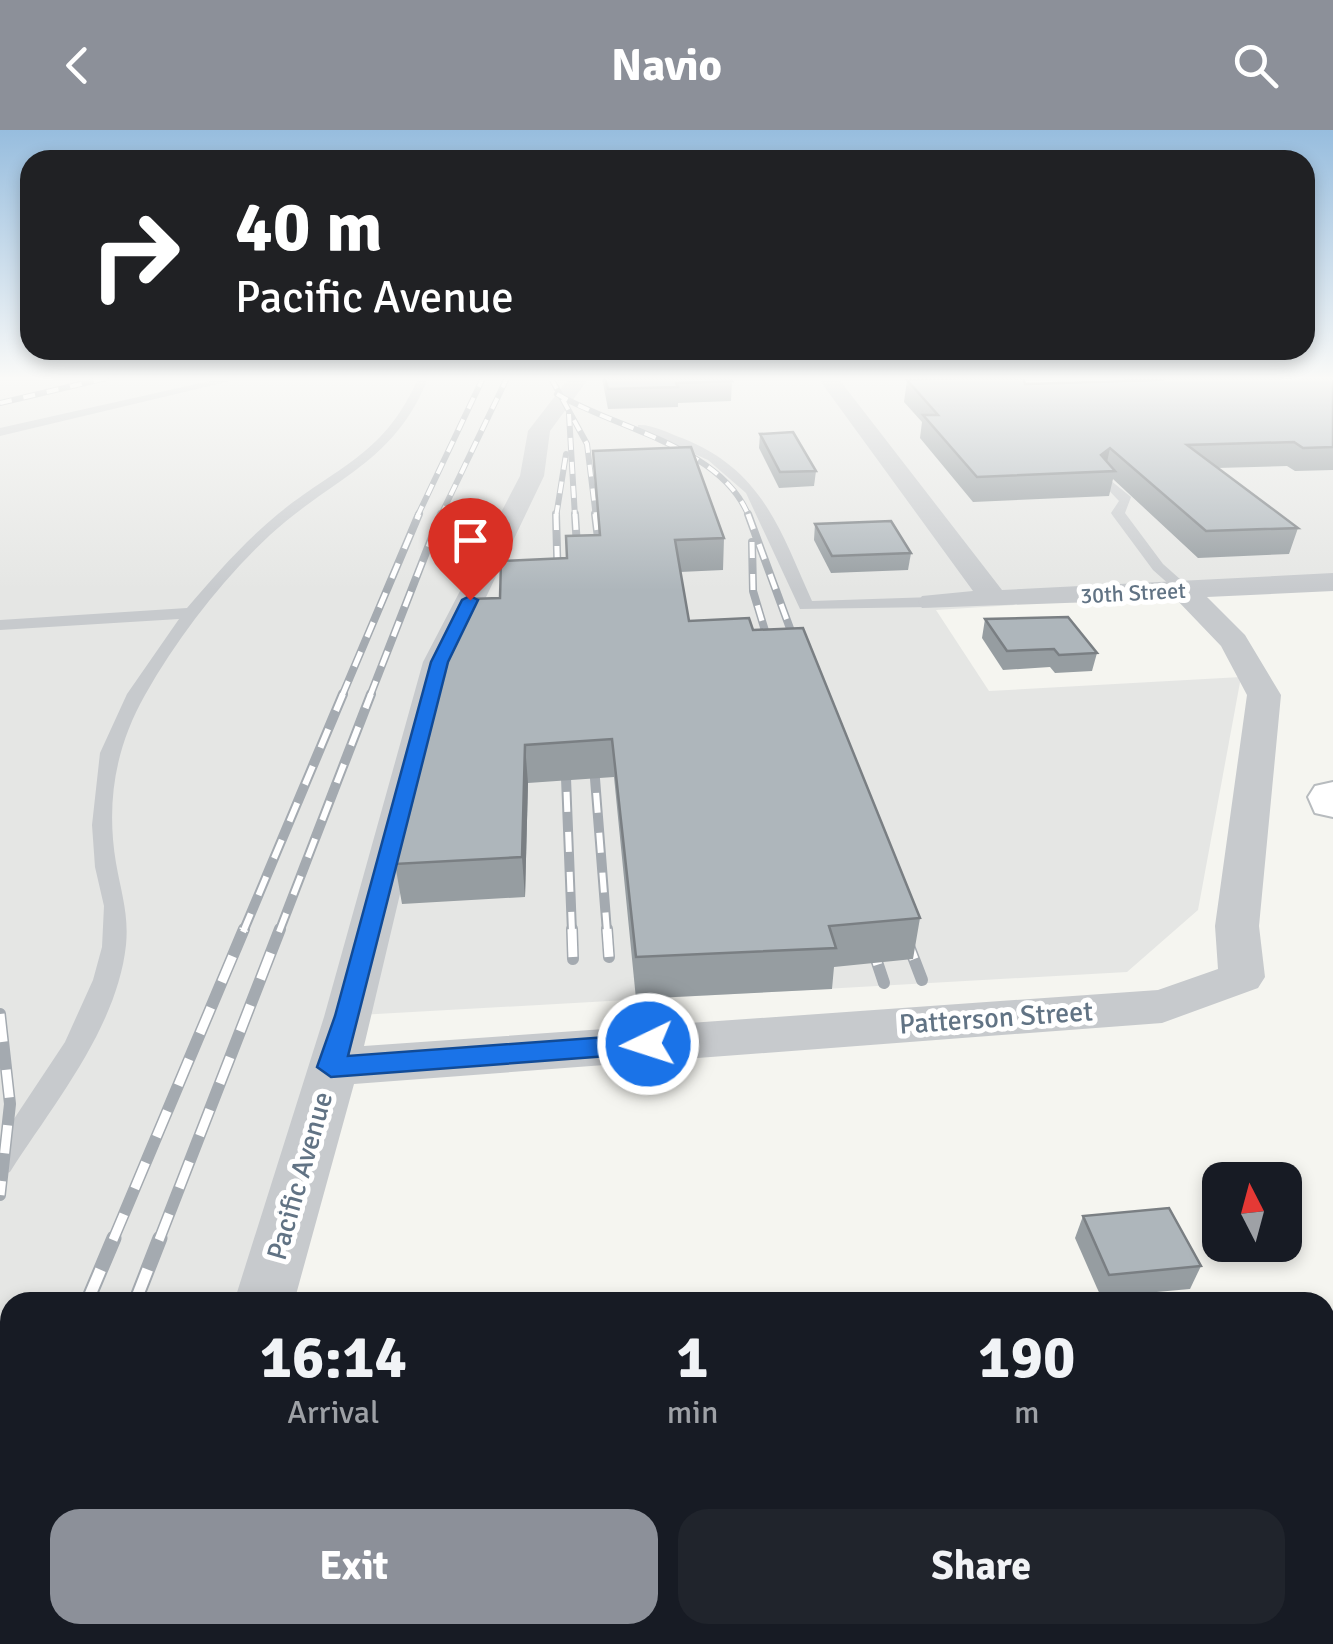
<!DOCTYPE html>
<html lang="en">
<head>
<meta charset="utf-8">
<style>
	body { margin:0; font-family:Signika,sans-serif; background:#20242c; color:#f1f3f6; height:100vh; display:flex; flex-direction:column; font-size:38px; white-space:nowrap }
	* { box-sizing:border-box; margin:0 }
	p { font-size:32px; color:#9ea1a6 }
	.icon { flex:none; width:55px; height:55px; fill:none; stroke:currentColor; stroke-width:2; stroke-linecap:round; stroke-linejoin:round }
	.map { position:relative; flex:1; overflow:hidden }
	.drawer { position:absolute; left:0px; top:1162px; width:1335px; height:352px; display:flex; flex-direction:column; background:#171b24; border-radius:30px 30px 0 0; box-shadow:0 5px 15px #0003 }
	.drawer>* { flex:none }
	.banner { position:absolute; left:20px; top:20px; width:1295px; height:210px; border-radius:30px; box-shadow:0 5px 15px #0003; background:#202124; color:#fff; overflow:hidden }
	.needle { width:65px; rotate:354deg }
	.controls { position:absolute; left:1202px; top:1032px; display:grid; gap:20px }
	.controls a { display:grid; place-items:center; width:100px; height:100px; border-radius:20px; background:#171b24; box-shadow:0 5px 15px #0003; font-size:50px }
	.pin { position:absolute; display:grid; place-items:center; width:85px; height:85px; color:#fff; margin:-102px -42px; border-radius:50% 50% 50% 0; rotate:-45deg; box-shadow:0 0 10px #0007 }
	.pin .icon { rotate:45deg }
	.me { position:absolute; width:110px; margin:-55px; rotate:266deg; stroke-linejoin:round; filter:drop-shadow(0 0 8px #0008) }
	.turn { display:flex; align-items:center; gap:35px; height:210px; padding:0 50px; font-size:45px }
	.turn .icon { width:130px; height:130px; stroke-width:2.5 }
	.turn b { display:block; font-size:70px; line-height:85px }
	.eta { display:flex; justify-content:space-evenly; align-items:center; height:170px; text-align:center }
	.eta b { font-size:60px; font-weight:700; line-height:70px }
	.action { display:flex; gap:20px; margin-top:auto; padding:20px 50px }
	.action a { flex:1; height:115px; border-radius:30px; background:#8c9099; color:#fff; font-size:40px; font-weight:700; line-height:115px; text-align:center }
	.action a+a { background:#20242c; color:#f1f3f6 }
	header { display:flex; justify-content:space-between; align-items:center; height:130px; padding:0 50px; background:#8c9099; color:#fff; font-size:45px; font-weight:700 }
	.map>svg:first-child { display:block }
</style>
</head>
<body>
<header><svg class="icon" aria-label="back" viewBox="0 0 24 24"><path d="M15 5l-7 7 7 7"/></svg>Navio<svg class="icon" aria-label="search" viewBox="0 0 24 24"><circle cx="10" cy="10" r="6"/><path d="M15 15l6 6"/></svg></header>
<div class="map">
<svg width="1333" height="1514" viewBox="0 0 1333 1514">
	<rect width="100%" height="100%" fill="#f5f5f0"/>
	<path fill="#e5e6e4" d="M 0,248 L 556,248 L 551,258 L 561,248 L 1333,248 L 1333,445 L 1006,463 L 1015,475 L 936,480 L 989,561 L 1241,547 L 1198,780 L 1127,842 L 341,886 L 252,1172 L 10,1172 L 10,1505 L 148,1505 L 146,1514 L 0,1514 Z"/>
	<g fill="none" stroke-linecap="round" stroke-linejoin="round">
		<defs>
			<path id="primary" d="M 1333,652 L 1333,687 L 1315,683 L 1308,667 L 1315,656 Z"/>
		</defs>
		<use href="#primary" stroke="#b7bbbe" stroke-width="4"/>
		<g fill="#c7cacd" fill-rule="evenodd">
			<path d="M 223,248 L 243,248 L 0,306 L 0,298 Z"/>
			<path d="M 418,248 L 428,248 C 395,333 332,348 270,405 C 221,451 178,507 145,565 C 115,618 106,673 116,733 C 121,762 129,784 126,815 C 117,898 54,973 10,1042 L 0,1046 L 0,1010 L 65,912 L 93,850 L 102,817 L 104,776 L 95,737 L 92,695 L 100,623 L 127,564 L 179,489 L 0,500 L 0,490 L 187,478 C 215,445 244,412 278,384 C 336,337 386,324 418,248 Z"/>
			<path d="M 638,295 C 652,294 668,303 682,308 C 762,340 779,397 812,471 L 933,467 L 941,472 L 933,477 L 800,479 L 746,363 L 708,330 L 638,299 Z"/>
			<path d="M 1105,346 L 1131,367 L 1125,383 L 1163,434 L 1190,458 L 1190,464 L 1180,464 L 1153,440 L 1113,386 L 1111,383 L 1119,371 L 1099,350 Z"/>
		</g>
		<g fill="#c7cacd" fill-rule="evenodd">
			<path d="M 569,248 L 589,248 L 550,301 L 544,346 L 455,532 L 364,916 L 1158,860 L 1218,839 L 1215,796 L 1247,565 L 1221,516 L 1176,469 L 922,478 L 918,472 L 922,466 L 973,461 L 818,248 L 838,248 L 1002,460 L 1333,443 L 1333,461 L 1207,467 L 1245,505 L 1281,565 L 1259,796 L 1265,847 L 1258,858 L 1162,893 L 354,954 L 294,1172 L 234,1172 L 324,887 L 423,532 L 520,346 L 528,301 Z"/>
			<path d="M 132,1505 L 208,1505 L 205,1514 L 129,1514 Z"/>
		</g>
		<use href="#primary" fill="#fff" fill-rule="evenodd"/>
		<defs>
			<g id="rail-far4">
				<path d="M 551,248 L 587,314 L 596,387"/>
				<path d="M 557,264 C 616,299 723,317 749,387"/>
				<path d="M 0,273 L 106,248"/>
				<path d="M 569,284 L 575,387"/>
				<path d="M 417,387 L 483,248"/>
				<path d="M 440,387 L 507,248"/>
				<path d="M 556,387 L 566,324"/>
			</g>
			<g id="rail-far3">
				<path d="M 556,384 L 558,457"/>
				<path d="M 575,384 L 578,433"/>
				<path d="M 595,384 L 601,432"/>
				<path d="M 748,384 L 799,523"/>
				<path d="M 752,412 L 753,461 L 772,524"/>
				<path d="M 342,566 L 419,384"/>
				<path d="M 370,566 L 441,384"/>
			</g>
			<g id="rail-far2">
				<path d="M 565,622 L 572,802"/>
				<path d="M 593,623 L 607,802"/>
				<path d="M 243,802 L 343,564"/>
				<path d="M 279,802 L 371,564"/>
			</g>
			<g id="rail-far1">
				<path d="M 572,799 L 573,829"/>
				<path d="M 607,799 L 609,827"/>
				<path d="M 904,803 L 922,850"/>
				<path d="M 869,808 L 884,853"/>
				<path d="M 0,884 L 10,974 L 0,1065"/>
				<path d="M 113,1110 L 244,799"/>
				<path d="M 159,1110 L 280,799"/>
			</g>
			<g id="rail">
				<path d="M 87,1172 L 114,1108"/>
				<path d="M 135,1172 L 160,1108"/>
				<path d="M 0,1401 L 10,1374"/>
				<path d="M 3,1514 L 10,1497"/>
			</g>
		</defs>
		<use href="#rail-far4" stroke="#a4aab0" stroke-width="6"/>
		<use href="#rail-far3" stroke="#a4aab0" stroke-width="8"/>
		<use href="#rail-far2" stroke="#a4aab0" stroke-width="10"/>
		<use href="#rail-far1" stroke="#a4aab0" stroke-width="12"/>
		<use href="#rail" stroke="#a4aab0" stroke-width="15"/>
		<use href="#rail-far4" stroke="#fff" stroke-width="4" stroke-dasharray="12" stroke-linecap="butt"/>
		<use href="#rail-far3" stroke="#fff" stroke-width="5" stroke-dasharray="16" stroke-linecap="butt"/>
		<use href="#rail-far2" stroke="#fff" stroke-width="6" stroke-dasharray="20" stroke-linecap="butt"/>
		<use href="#rail-far1" stroke="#fff" stroke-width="9" stroke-dasharray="28" stroke-linecap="butt"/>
		<use href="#rail" stroke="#fff" stroke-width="11" stroke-dasharray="35" stroke-linecap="butt"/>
	</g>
	<g fill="#969da1">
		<path d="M 602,248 L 730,248 L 732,251 L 731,271 L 678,273 L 678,277 L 608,279 Z"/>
		<path d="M 947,248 L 1023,248 L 1025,254 L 1127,251 L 1124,248 L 1333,248 L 1333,340 L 1295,341 L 1287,336 L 1217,338 L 1298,398 L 1289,424 L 1198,428 L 1113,349 L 1109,366 L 973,372 L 920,308 L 922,292 L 904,272 L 907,250 Z"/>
		<path d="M 760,304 L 816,341 L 814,356 L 779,358 L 759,318 Z"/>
		<path d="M 593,321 L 724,408 L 723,440 L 680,442 L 689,491 L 753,500 L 920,788 L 913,829 L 834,837 L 832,859 L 636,869 L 614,647 L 528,653 L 525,767 L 402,774 L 395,734 L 500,468 L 567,428 L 599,405 Z"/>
		<path d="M 815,394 L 911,423 L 908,440 L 831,443 L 814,410 Z"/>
		<path d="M 985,489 L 1097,523 L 1092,541 L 1055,543 L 1050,537 L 1003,540 L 982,508 Z"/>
		<path d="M 1083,1086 L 1201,1136 L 1190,1159 L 1101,1167 L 1075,1108 Z"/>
		<path d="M 603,1505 L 777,1505 L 678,1514 L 604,1514 Z"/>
	</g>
	<g fill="#7a7f83">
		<path d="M 1110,318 L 1105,342 L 1101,325 Z"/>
		<path d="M 525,615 L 528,653 L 525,767 L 522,727 Z"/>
	</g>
	<g fill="#aeb6bb" stroke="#7a7f83" stroke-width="2.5">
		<path d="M 605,248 L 730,248 L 732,251 L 676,253 L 678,257 L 608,259 Z"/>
		<path d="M 963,248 L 1023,248 L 1025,254 L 1162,250 L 1160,248 L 1333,248 L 1333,317 L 1303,318 L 1294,312 L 1187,315 L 1298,398 L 1206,401 L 1110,318 L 1101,325 L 1115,341 L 977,347 L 923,285 L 938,285 L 907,250 Z"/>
		<path d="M 793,302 L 816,341 L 780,342 L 760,304 Z"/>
		<path d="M 691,317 L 724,408 L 675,410 L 689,491 L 749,488 L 753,500 L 803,498 L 920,788 L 829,796 L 836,818 L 636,827 L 612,609 L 525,615 L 522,727 L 395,734 L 454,499 L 469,469 L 500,468 L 501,431 L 567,428 L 566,406 L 600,405 L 593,321 Z"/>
		<path d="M 891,391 L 911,423 L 832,426 L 815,394 Z"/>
		<path d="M 1068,487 L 1097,523 L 1059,525 L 1054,519 L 1007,521 L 985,489 Z"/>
		<path d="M 1169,1078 L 1201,1136 L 1109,1145 L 1083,1086 Z"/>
	</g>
	<linearGradient id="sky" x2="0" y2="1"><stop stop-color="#97bdde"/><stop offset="0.54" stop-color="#fafaf8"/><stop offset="1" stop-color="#fafaf8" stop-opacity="0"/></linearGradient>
	<rect width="1333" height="460" fill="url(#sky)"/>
	<path fill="#1a73e8" stroke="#114b97" stroke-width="2.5" d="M 470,466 L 478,470 L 448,532 L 348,926 L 648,904 L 661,914 L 648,923 L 331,947 L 317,937 L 335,886 L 431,532 L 462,470 Z"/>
	<g text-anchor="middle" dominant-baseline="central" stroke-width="10" stroke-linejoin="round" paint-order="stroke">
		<g font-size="22" fill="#617384" stroke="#fff">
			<text transform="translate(1133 463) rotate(-3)">30th Street</text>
		</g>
		<g font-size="28" fill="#617384" stroke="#fff">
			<text transform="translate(996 888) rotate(-4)">Patterson Street</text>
			<text transform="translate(300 1046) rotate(-74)">Pacific Avenue</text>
		</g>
	</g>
</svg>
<div class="controls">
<a><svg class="needle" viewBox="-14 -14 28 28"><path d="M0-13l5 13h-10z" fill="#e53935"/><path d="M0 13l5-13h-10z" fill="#9ea1a6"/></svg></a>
</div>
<div class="pin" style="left:470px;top:470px;background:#d93025"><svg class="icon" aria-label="arrive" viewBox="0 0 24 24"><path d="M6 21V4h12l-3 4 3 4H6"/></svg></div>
<svg class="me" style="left:648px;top:914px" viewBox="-20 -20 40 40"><circle r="17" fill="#1a73e8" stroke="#fff" stroke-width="3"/><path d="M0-11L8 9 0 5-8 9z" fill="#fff"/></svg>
<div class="banner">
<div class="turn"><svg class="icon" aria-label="right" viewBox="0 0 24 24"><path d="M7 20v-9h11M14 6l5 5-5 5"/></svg><div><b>40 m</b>Pacific Avenue</div></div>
</div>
<section class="drawer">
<div class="eta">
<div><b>16:14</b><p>Arrival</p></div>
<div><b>1</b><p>min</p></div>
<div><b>190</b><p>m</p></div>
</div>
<div class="action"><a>Exit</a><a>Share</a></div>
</section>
</div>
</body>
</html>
